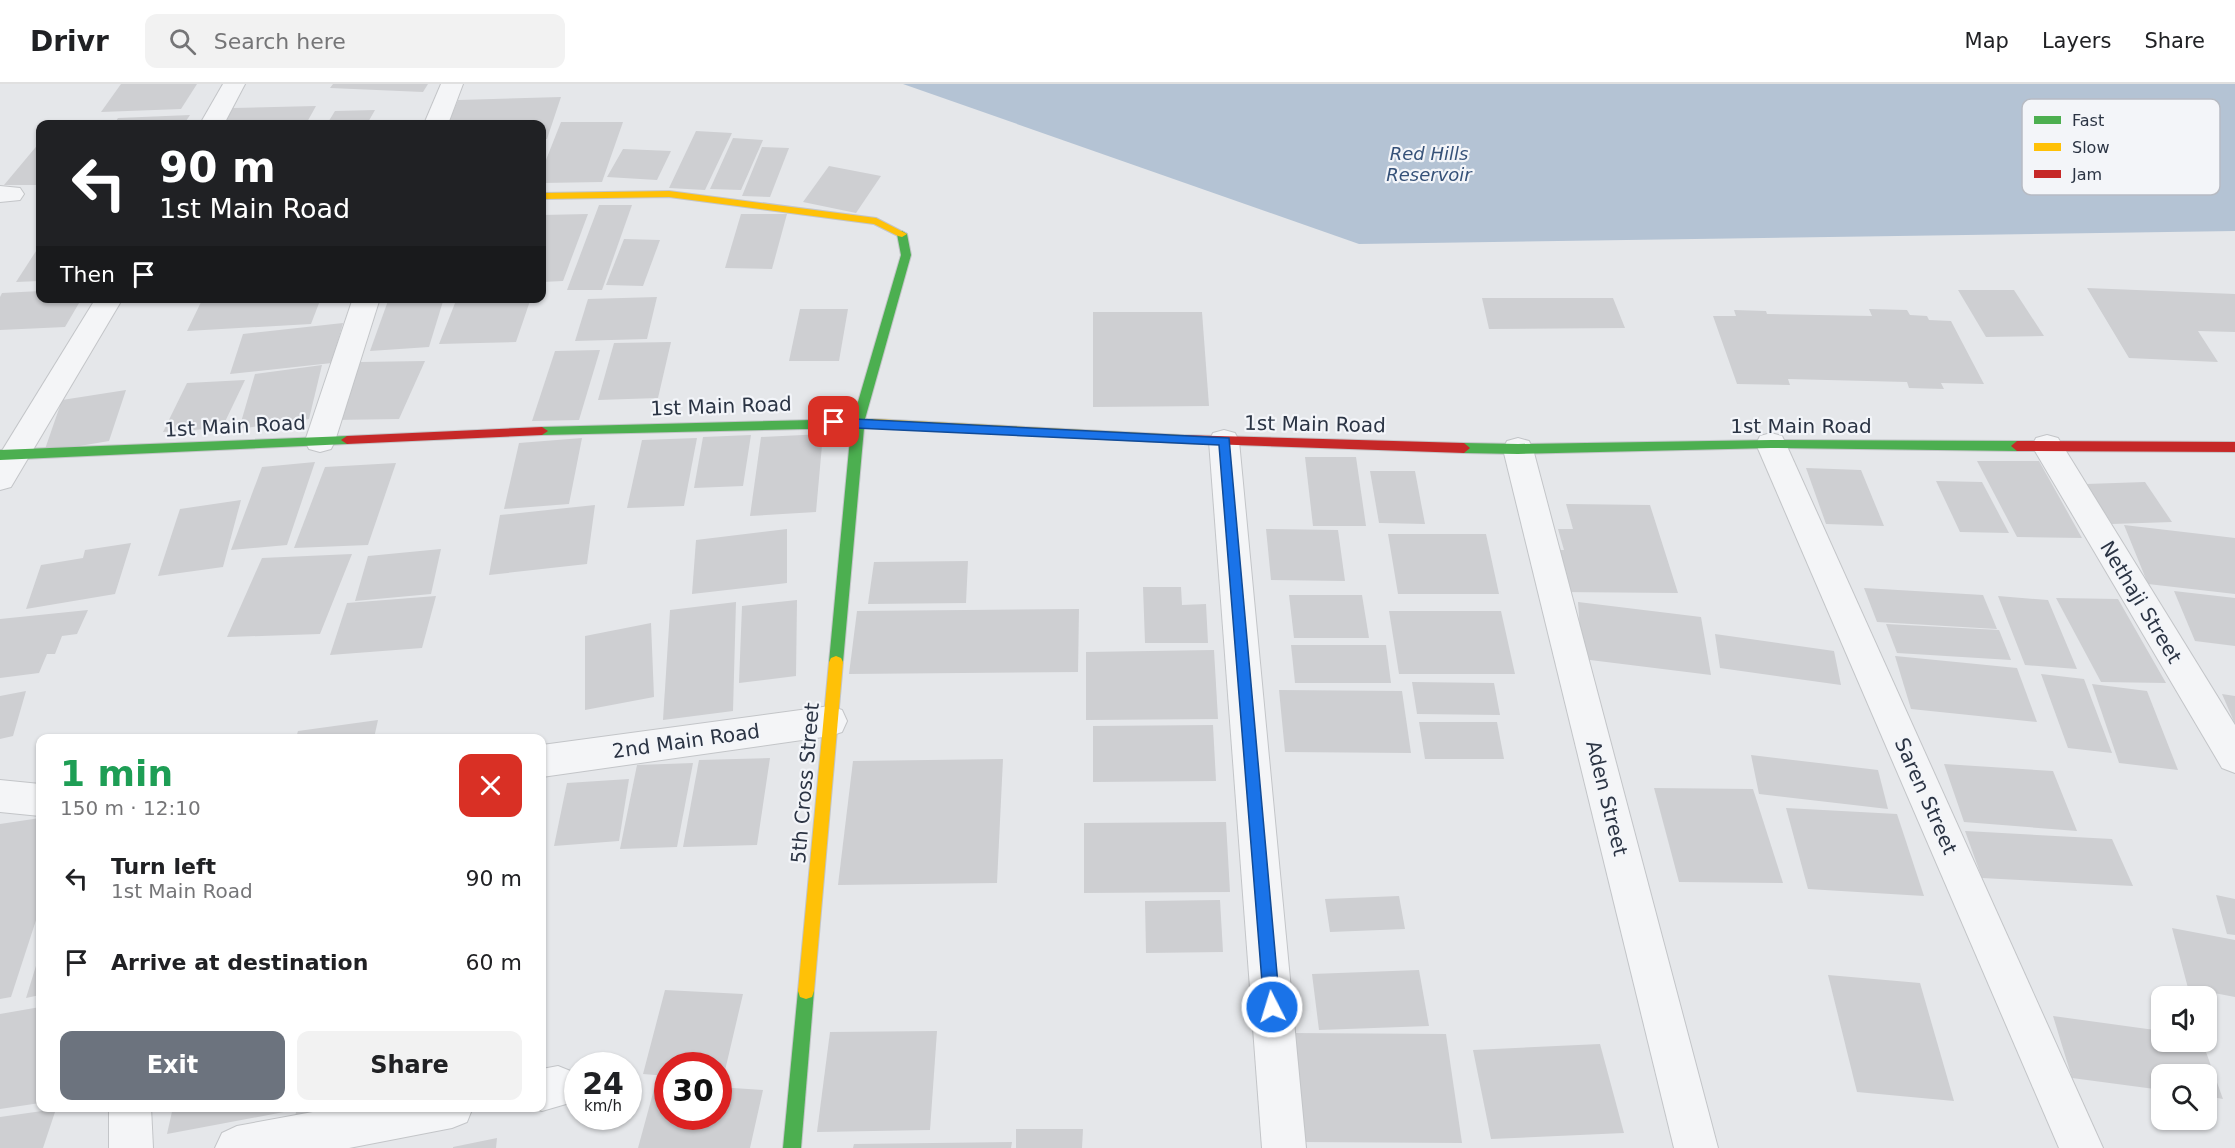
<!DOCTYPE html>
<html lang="en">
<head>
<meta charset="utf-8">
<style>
	body { margin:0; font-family:"DejaVu Sans",sans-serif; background:#f2f2f2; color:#202124; height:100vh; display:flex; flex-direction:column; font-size:22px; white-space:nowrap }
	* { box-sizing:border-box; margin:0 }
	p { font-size:20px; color:#757577 }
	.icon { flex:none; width:33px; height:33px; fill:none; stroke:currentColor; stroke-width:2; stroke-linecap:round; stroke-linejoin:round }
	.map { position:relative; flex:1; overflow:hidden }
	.sheet { position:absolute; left:36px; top:650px; width:510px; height:378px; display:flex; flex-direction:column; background:#fff; border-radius:12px; box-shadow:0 2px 4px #0004 }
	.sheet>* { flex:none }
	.guide { position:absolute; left:36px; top:36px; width:510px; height:183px; border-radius:12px; box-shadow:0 2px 4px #0004; background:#202124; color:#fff; overflow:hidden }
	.buttons { position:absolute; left:2151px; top:902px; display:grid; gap:12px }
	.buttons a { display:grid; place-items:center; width:66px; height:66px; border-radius:12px; background:#fff; box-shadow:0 2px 4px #0004; font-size:30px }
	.speed { position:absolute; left:564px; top:968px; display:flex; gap:12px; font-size:30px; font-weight:700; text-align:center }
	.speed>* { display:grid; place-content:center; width:78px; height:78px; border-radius:50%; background:#fff; box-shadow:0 2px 4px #0004; line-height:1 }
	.speed small { font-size:15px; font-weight:400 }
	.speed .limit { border:9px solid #d22; background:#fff; color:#111 }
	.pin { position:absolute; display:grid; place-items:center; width:51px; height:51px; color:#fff; margin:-26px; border-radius:12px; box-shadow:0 3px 9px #0006 }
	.me { position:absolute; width:66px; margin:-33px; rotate:355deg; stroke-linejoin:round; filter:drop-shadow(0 0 4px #0008) }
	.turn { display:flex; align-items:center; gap:21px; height:126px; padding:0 24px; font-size:27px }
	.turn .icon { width:78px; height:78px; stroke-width:2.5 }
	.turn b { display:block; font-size:42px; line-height:51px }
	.then { display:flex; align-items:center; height:57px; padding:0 24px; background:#0003; gap:12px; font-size:22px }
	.round { display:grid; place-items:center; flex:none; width:63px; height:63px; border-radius:12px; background:#f2f2f2 }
	.head { display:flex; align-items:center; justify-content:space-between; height:102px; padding:0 24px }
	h1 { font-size:36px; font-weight:700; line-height:45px; color:#1e9e55 }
	.button { display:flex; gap:12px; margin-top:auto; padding:12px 24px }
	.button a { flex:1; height:69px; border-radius:12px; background:#6c737e; color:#fff; font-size:24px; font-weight:700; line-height:69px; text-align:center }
	.button a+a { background:#f2f2f2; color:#202124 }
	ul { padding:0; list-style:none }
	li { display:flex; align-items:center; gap:18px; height:84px; padding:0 24px }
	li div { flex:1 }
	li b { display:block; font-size:22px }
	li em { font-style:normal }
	header { display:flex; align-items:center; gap:36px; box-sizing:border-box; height:84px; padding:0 30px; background:#fff; border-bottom:2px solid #e0e0e0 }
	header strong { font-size:28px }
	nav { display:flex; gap:33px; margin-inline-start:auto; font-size:21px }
	.search { width:420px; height:54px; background:#f2f2f2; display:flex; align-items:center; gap:15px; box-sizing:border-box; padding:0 21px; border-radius:12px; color:#757577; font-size:22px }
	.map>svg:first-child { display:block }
</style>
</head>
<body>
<header>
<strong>Drivr</strong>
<div class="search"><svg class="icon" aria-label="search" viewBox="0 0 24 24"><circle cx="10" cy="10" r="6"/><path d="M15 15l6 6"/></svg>Search here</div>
<nav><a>Map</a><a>Layers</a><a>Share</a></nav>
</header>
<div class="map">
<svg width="2235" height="1064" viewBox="0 0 2235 1064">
	<rect width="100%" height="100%" fill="#e5e7ea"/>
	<path fill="#b4c3d4" d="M 903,0 L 2235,0 L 2235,147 L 1359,160 Z"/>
	<g fill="#cecfd2">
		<path d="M 121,0 L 197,0 L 181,25 L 101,28 Z"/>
		<path d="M 333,0 L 428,0 L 423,8 L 330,4 Z"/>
		<path d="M 561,13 L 547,55 L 542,55 L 542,40 L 448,40 L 458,16 Z"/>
		<path d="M 316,22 L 306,40 L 223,40 L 233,24 Z"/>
		<path d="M 375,26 L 367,40 L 327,40 L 335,27 Z"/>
		<path d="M 190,31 L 184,40 L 114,40 L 118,34 Z"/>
		<path d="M 561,38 L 623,38 L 602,98 L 542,99 L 542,86 Z"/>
		<path d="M 696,47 L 732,49 L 705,106 L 669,104 Z"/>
		<path d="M 733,54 L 763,56 L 741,106 L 710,105 Z"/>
		<path d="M 40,58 L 40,96 L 36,101 L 4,101 Z"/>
		<path d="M 762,63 L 789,64 L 770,113 L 742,112 Z"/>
		<path d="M 623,65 L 671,67 L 657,96 L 607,93 Z"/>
		<path d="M 829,82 L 881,92 L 856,129 L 803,118 Z"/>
		<path d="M 599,121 L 632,121 L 602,206 L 567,206 Z"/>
		<path d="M 588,130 L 563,197 L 542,198 L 542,131 Z"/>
		<path d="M 741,130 L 787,130 L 772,185 L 725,184 Z"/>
		<path d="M 624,155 L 660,156 L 643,202 L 606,201 Z"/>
		<path d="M 38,164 L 40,164 L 40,197 L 16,198 Z"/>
		<path d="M 2087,204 L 2235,210 L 2235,248 L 2198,247 L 2218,278 L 2129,274 Z"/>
		<path d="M 1958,206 L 2014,206 L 2044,252 L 1986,253 Z"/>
		<path d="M 40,207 L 40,214 L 82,214 L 65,243 L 0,246 L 0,213 L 2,209 Z"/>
		<path d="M 657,213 L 647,255 L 575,257 L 588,215 Z"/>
		<path d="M 203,214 L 321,214 L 311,240 L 187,247 Z"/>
		<path d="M 389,214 L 444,214 L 429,263 L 370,267 Z"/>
		<path d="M 457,214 L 531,214 L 516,258 L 439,260 Z"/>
		<path d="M 1482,214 L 1613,214 L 1625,244 L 1489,245 Z"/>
		<path d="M 800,225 L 848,225 L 839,277 L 789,277 Z"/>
		<path d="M 1869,225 L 1907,226 L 1910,231 L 1927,232 L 1929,236 L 1951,237 L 1984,300 L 1941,299 L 1944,305 L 1909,304 L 1907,298 L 1788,295 L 1790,301 L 1737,300 L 1713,232 L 1736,232 L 1734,226 L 1766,227 L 1767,230 L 1872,232 Z"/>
		<path d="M 1093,228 L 1202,228 L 1209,322 L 1093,323 Z"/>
		<path d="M 343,239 L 332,279 L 230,290 L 243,250 Z"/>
		<path d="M 671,258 L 658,314 L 598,316 L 614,259 Z"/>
		<path d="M 600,266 L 579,336 L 532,337 L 555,267 Z"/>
		<path d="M 425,277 L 399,335 L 333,336 L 360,278 Z"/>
		<path d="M 322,281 L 309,335 L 239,345 L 255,290 Z"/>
		<path d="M 245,296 L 222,344 L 163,348 L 187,299 Z"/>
		<path d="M 126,306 L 109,357 L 44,368 L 62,316 Z"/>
		<path d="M 823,350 L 816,428 L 750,432 L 761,353 Z"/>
		<path d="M 751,351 L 743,402 L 694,404 L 703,353 Z"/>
		<path d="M 582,354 L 569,420 L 504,425 L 519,359 Z"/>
		<path d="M 697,354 L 684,422 L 627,424 L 642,356 Z"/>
		<path d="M 1305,373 L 1356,373 L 1366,442 L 1313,442 Z"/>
		<path d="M 1977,377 L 2039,377 L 2082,454 L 2017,453 Z"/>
		<path d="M 315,378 L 287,461 L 231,466 L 262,383 Z"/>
		<path d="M 396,379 L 368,461 L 294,464 L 325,383 Z"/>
		<path d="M 1806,384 L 1861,386 L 1884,442 L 1826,440 Z"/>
		<path d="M 1370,387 L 1415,387 L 1425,440 L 1379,439 Z"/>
		<path d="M 1936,397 L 1982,398 L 2009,449 L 1960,448 Z"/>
		<path d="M 2145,398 L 2172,438 L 2112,440 L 2086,400 Z"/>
		<path d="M 241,416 L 223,483 L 158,492 L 180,425 Z"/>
		<path d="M 1566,420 L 1650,421 L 1678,509 L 1558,508 L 1547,466 L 1564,466 L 1558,445 L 1573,445 Z"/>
		<path d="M 595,421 L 587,480 L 489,491 L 500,431 Z"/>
		<path d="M 2124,441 L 2235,454 L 2235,510 L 2148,500 Z"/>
		<path d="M 787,445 L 787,499 L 692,510 L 696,456 Z"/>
		<path d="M 1266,445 L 1338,446 L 1345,497 L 1271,496 Z"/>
		<path d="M 1388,450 L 1486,450 L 1499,510 L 1398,510 Z"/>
		<path d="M 131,459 L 115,510 L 26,525 L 41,481 L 83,474 L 85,466 Z"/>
		<path d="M 441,465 L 431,510 L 355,517 L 368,472 Z"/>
		<path d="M 352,470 L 320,550 L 227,553 L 262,474 Z"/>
		<path d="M 968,477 L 966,519 L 868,520 L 874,478 Z"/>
		<path d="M 1143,503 L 1181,503 L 1182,521 L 1206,520 L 1208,559 L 1145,559 Z"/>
		<path d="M 1864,504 L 1983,511 L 1997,545 L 1877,538 Z"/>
		<path d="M 2174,507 L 2235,514 L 2235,562 L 2195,557 Z"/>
		<path d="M 1289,511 L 1362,511 L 1369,554 L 1294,554 Z"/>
		<path d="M 436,512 L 422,564 L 330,571 L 347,519 Z"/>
		<path d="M 1998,512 L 2048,516 L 2077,585 L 2025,581 Z"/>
		<path d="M 2056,514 L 2118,515 L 2166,599 L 2101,598 Z"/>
		<path d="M 797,516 L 796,592 L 739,599 L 742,522 Z"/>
		<path d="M 736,518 L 733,627 L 663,636 L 670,526 Z"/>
		<path d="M 1578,518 L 1701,533 L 1711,591 L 1582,575 Z"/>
		<path d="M 1079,525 L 1078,588 L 849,590 L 857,527 Z"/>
		<path d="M 88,526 L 77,550 L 62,552 L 55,570 L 47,570 L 39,589 L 0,594 L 0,535 Z"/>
		<path d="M 1389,527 L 1501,527 L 1515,590 L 1399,590 Z"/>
		<path d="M 651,539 L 654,613 L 585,626 L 585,552 Z"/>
		<path d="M 1886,540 L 1999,546 L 2011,576 L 1897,569 Z"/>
		<path d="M 1715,550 L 1834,567 L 1841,601 L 1720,584 Z"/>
		<path d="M 1291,561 L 1386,561 L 1391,599 L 1295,599 Z"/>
		<path d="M 1214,566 L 1218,635 L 1086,636 L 1086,568 Z"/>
		<path d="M 1895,572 L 2017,584 L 2037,638 L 1911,625 Z"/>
		<path d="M 2041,590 L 2084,595 L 2112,669 L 2068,664 Z"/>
		<path d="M 1412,598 L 1494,599 L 1500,631 L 1417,630 Z"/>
		<path d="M 2092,600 L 2147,607 L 2178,686 L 2119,679 Z"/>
		<path d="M 1279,606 L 1402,607 L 1411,669 L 1285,668 Z"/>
		<path d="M 26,607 L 13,652 L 0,655 L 0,612 Z"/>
		<path d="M 2222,610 L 2235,612 L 2235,640 Z"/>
		<path d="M 378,636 L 374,654 L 296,654 L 298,647 Z"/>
		<path d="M 1419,638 L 1497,638 L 1504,675 L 1425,675 Z"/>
		<path d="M 1213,641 L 1216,697 L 1093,698 L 1093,642 Z"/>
		<path d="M 1751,671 L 1878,686 L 1888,725 L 1759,710 Z"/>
		<path d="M 770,674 L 757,761 L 683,763 L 699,676 Z"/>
		<path d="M 1003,675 L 997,799 L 838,801 L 853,677 Z"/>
		<path d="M 693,679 L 677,763 L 620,765 L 637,681 Z"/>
		<path d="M 1944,680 L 2053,687 L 2077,747 L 1964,738 Z"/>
		<path d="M 629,695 L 619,757 L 554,762 L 567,699 Z"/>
		<path d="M 1654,704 L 1753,705 L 1783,799 L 1679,798 Z"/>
		<path d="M 1786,724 L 1897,730 L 1924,812 L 1808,805 Z"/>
		<path d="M 40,734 L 40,824 L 11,913 L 0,915 L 0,740 Z"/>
		<path d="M 1226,738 L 1230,808 L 1084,809 L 1084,739 Z"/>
		<path d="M 1965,747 L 2112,755 L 2133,802 L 1982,794 Z"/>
		<path d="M 2216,811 L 2235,815 L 2235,851 L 2227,850 Z"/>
		<path d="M 1399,812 L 1405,845 L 1330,848 L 1325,815 Z"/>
		<path d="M 1220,816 L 1223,868 L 1146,869 L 1145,817 Z"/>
		<path d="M 2172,844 L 2235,856 L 2235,913 L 2188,904 Z"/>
		<path d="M 40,869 L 40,911 L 26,914 Z"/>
		<path d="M 1419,886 L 1429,942 L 1319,946 L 1312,890 Z"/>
		<path d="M 1828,891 L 1920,899 L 1954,1017 L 1857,1008 Z"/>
		<path d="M 665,906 L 743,910 L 723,995 L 718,995 L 718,981 L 668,981 L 668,992 L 643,990 Z"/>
		<path d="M 40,923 L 40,1019 L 0,1025 L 0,930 Z"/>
		<path d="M 2053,932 L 2162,947 L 2162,957 L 2202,957 L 2223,1015 L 2206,1012 L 2206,990 L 2162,990 L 2162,1006 L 2072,994 Z"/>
		<path d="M 937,947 L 930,1046 L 817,1048 L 830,948 Z"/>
		<path d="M 1290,949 L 1446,950 L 1462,1059 L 1298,1058 Z"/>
		<path d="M 1600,960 L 1624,1049 L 1491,1055 L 1473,966 Z"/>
		<path d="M 656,998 L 668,999 L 668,1032 L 718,1032 L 718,1003 L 763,1006 L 750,1064 L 638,1064 Z"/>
		<path d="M 173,1023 L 285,1023 L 284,1028 L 167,1050 Z"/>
		<path d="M 297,1023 L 374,1023 L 294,1038 Z"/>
		<path d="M 56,1025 L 43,1064 L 0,1064 L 0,1033 Z"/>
		<path d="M 1016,1045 L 1083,1045 L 1082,1064 L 1016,1064 Z"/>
		<path d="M 497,1054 L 496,1064 L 453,1064 L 453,1063 Z"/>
		<path d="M 1012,1058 L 1011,1064 L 853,1064 L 854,1060 Z"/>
	</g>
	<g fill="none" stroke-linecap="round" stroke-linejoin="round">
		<defs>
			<g id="street">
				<path d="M 223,0 L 245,0 L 224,40 L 200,40 Z"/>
				<path d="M 441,0 L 463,0 L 448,40 L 424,40 Z"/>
				<path d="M 0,102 L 20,104 L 24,110 L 20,116 L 0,118 Z"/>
				<path d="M 96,214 L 123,214 L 11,403 L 0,406 L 0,370 Z"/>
				<path d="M 353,214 L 380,214 L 335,357 L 331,365 L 320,368 L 309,365 L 305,357 Z"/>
				<path d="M 1224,346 L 1235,349 L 1239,357 L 1306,1064 L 1262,1064 L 1209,357 L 1213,349 Z"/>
				<path d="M 1771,349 L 1782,352 L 1786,360 L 2103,1064 L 2059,1064 L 1756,360 L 1760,352 Z"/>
				<path d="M 2047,351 L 2058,354 L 2235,641 L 2235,689 L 2222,684 L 2032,362 L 2036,354 Z"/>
				<path d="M 1518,354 L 1529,357 L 1533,365 L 1718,1064 L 1674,1064 L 1503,365 L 1507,357 Z"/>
				<path d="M 830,622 L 842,626 L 847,637 L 842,648 L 830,652 L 542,693 L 542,661 Z"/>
				<path d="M 0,696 L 40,700 L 40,732 L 0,728 Z"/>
				<path d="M 558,982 L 573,988 L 578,1000 L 573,1018 L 542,1027 L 532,1023 L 542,1023 L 542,985 Z"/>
				<path d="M 109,1023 L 151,1023 L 153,1064 L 109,1064 Z"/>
				<path d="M 340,1023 L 473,1023 L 467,1038 L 452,1044 L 349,1064 L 215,1064 L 222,1049 L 237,1042 Z"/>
			</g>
			<g id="fast">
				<path d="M 902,147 L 907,150 L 911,171 L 865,335 L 874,335 L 880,339 L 874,343 L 864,344 L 843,578 L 841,582 L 836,584 L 831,582 L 829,578 L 851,344 L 542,351 L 536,347 L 542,343 L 853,335 L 901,171 L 897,150 Z"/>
				<path d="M 347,352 L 353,356 L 347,360 L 0,376 L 0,366 Z"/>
				<path d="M 1771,356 L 2017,357 L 2023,362 L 2017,367 L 1771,364 L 1518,370 L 1464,369 L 1458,364 L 1464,359 L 1518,360 Z"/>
				<path d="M 806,899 L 812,901 L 814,907 L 801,1064 L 783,1064 L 798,907 L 800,901 Z"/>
			</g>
			<g id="slow">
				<path d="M 669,107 L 876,134 L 907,150 L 902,153 L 898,152 L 874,140 L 669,113 L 542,115 L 542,109 Z"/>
				<path d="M 874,335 L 1181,351 L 1187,355 L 1181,359 L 874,343 L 868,339 Z"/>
				<path d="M 836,572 L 841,574 L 843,578 L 814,907 L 812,913 L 806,915 L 800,913 L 798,907 L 829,578 L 831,574 Z"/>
			</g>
			<g id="jam">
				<path d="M 542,343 L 548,347 L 542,351 L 347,360 L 341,356 L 347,352 Z"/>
				<path d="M 1181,351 L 1464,359 L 1470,364 L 1464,369 L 1181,359 L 1175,355 Z"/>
				<path d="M 2017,357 L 2235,358 L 2235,368 L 2017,367 L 2011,362 Z"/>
			</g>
		</defs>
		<use href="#street" stroke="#c3c5c8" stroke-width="2"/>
		<use href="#fast" stroke="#c3c5c8" stroke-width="2"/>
		<use href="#slow" stroke="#c3c5c8" stroke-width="2"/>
		<use href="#jam" stroke="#c3c5c8" stroke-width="2"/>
		<use href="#street" fill="#f4f5f7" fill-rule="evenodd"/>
		<use href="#fast" fill="#4caf50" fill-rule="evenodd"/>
		<use href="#slow" fill="#ffc107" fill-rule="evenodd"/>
		<use href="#jam" fill="#c62828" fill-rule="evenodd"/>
	</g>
	<path fill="#1a73e8" stroke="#114b97" stroke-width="1.5" d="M 834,334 L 1229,354 L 1280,923 L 1278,929 L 1272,931 L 1266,929 L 1264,923 L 1219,361 L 834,343 L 828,338 Z"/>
	<g text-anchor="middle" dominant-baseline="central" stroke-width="4.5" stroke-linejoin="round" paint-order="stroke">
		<g font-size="18" font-style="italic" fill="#355178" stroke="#f3f5f9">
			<text x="1429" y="69">Red Hills<tspan x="1429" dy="21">Reservoir</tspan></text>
		</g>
		<g font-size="20" fill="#2b3444" stroke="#f3f5f9">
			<text transform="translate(721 322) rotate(-2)">1st Main Road</text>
			<text transform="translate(1315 340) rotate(1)">1st Main Road</text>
			<text transform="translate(235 342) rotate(-3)">1st Main Road</text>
			<text x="1801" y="342">1st Main Road</text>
			<text transform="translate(2141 518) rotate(59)">Nethaji Street</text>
			<text transform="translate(686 657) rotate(-8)">2nd Main Road</text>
			<text transform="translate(805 699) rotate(-85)">5th Cross Street</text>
			<text transform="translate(1926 712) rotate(66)">Saren Street</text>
			<text transform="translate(1607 714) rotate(76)">Aden Street</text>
		</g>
	</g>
	<rect x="2022" y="15" width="198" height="96" rx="9" fill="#f3f5f9" stroke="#b7bbc3" stroke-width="1.5"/>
	<rect x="2034" y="32" width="27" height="8" fill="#4caf50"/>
	<rect x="2034" y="59" width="27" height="8" fill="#ffc107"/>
	<rect x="2034" y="86" width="27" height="8" fill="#c62828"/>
	<g font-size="16" fill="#2b3444">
		<text x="2072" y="42">Fast</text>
		<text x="2072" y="69">Slow</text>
		<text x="2072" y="96">Jam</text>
	</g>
</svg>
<div class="buttons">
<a><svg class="icon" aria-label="sound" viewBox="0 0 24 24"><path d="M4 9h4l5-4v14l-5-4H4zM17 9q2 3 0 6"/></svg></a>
<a><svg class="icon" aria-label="search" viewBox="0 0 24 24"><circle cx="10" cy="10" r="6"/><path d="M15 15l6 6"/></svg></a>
</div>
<div class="speed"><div>24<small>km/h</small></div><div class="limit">30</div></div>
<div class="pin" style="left:834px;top:338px;background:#d93025"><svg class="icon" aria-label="arrive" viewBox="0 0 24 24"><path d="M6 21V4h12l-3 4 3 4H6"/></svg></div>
<svg class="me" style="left:1272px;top:923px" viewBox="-20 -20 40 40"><circle r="17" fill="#1a73e8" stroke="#fff" stroke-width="3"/><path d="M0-11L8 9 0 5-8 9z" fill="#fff"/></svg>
<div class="guide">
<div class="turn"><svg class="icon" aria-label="left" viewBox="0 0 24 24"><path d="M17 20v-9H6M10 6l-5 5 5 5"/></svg><div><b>90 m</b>1st Main Road</div></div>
<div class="then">Then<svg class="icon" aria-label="arrive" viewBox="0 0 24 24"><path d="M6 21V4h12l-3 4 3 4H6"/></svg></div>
</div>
<section class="sheet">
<div class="head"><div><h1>1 min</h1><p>150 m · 12:10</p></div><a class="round" style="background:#d93025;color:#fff"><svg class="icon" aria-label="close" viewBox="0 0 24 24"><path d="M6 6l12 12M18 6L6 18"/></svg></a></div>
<ul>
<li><svg class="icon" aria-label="left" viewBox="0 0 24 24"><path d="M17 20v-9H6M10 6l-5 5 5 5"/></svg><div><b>Turn left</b><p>1st Main Road</p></div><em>90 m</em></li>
<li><svg class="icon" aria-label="arrive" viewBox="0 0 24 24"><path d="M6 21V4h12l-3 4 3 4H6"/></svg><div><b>Arrive at destination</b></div><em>60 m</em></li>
</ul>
<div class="button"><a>Exit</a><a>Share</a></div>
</section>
</div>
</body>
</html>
